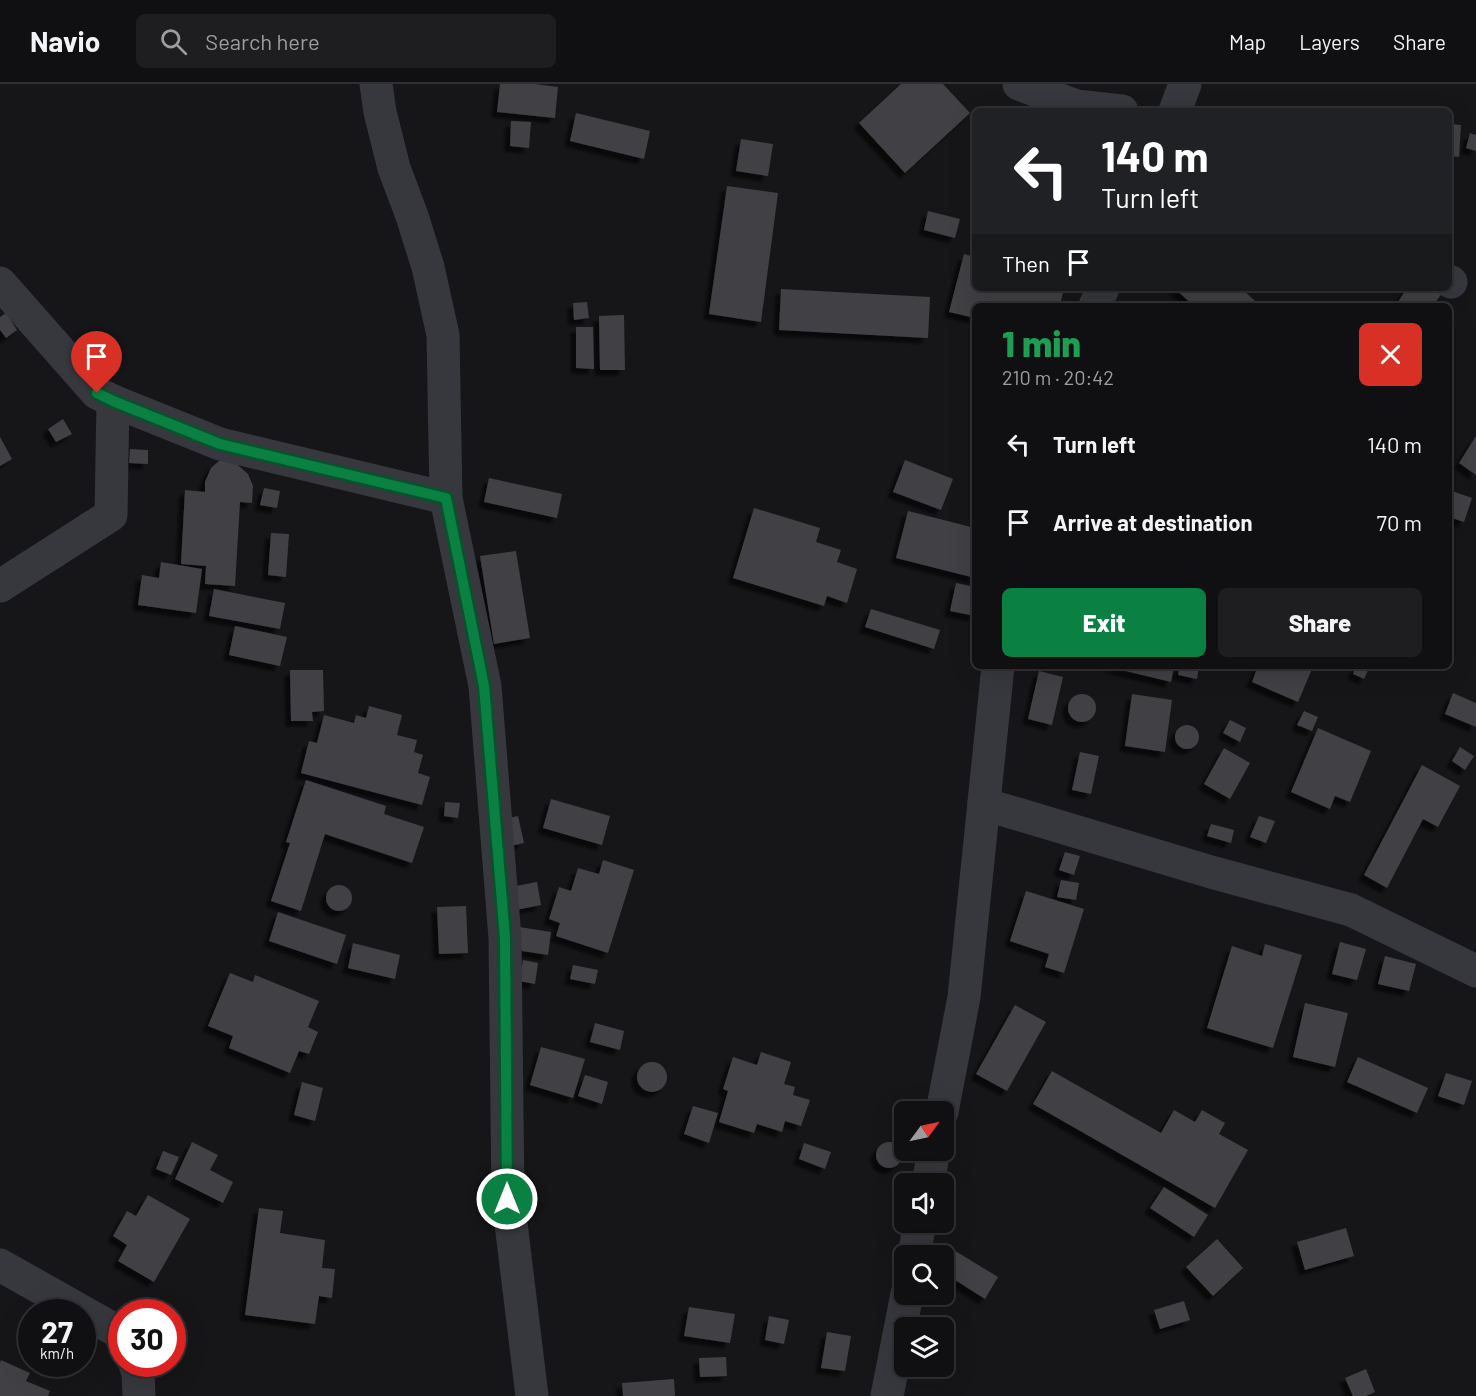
<!DOCTYPE html>
<html lang="en">
<head>
<meta charset="utf-8">
<style>
	body { margin:0; font-family:Barlow,sans-serif; background:#1e1e20; color:#f1f3f6; height:100vh; display:flex; flex-direction:column; font-size:22px; white-space:nowrap }
	* { box-sizing:border-box; margin:0 }
	p { font-size:20px; color:#9c9d9f }
	.icon { flex:none; width:33px; height:33px; fill:none; stroke:currentColor; stroke-width:2; stroke-linecap:round; stroke-linejoin:round }
	.map { position:relative; flex:1; overflow:hidden }
	.side { position:absolute; left:972px; top:219px; width:480px; height:366px; display:flex; flex-direction:column; background:#101012; border-radius:9px; box-shadow:0 6px 24px #0002,0 0 0 2px #303032 }
	.side>* { flex:none }
	.top-card { position:absolute; left:972px; top:24px; width:480px; height:183px; border-radius:9px; box-shadow:0 6px 24px #0002,0 0 0 2px #303032; background:#202124; color:#fff; overflow:hidden }
	.needle { width:39px; rotate:57deg }
	.controls { position:absolute; left:894px; top:1017px; display:grid; gap:12px }
	.controls a { display:grid; place-items:center; width:60px; height:60px; border-radius:9px; background:#101012; box-shadow:0 6px 24px #0002,0 0 0 2px #303032; font-size:30px }
	.speed { position:absolute; left:18px; top:1215px; display:flex; gap:12px; font-size:30px; font-weight:700; text-align:center }
	.speed>* { display:grid; place-content:center; width:78px; height:78px; border-radius:50%; background:#101012; box-shadow:0 6px 24px #0002,0 0 0 2px #303032; line-height:1 }
	.speed small { font-size:15px; font-weight:400 }
	.speed .limit { border:9px solid #d22; background:#fff; color:#111 }
	.pin { position:absolute; display:grid; place-items:center; width:51px; height:51px; color:#fff; margin:-62px -26px; border-radius:50% 50% 50% 0; rotate:-45deg; box-shadow:0 0 6px #0007 }
	.pin .icon { rotate:45deg }
	.me { position:absolute; width:66px; margin:-33px; rotate:0deg; stroke-linejoin:round; filter:drop-shadow(0 0 4px #0008) }
	.turn { display:flex; align-items:center; gap:21px; height:126px; padding:0 30px; font-size:27px }
	.turn .icon { width:78px; height:78px; stroke-width:2.5 }
	.turn b { display:block; font-size:42px; line-height:51px }
	.then { display:flex; align-items:center; height:57px; padding:0 30px; background:#0003; gap:12px; font-size:22px }
	.round { display:grid; place-items:center; flex:none; width:63px; height:63px; border-radius:9px; background:#1e1e20 }
	.overview { display:flex; align-items:center; justify-content:space-between; height:102px; padding:0 30px }
	h1 { font-size:36px; font-weight:800; line-height:45px; color:#1e9e55 }
	.action { display:flex; gap:12px; margin-top:auto; padding:12px 30px }
	.action a { flex:1; height:69px; border-radius:9px; background:#0b8043; color:#fff; font-size:24px; font-weight:800; line-height:69px; text-align:center }
	.action a+a { background:#1e1e20; color:#f1f3f6 }
	ul { padding:0; list-style:none }
	li { display:flex; align-items:center; gap:18px; height:78px; padding:0 30px }
	li div { flex:1 }
	li b { display:block; font-size:22px }
	li em { font-style:normal }
	header { display:flex; align-items:center; gap:36px; box-sizing:border-box; height:84px; padding:0 30px; background:#101012; border-bottom:2px solid #303032 }
	header strong { font-size:28px }
	nav { display:flex; gap:33px; margin-inline-start:auto; font-size:21px }
	.search { width:420px; height:54px; background:#1e1e20; display:flex; align-items:center; gap:15px; box-sizing:border-box; padding:0 21px; border-radius:9px; color:#9c9d9f; font-size:22px }
	.map>svg:first-child { display:block }
</style>
</head>
<body>
<header>
<strong>Navio</strong>
<div class="search"><svg class="icon" aria-label="search" viewBox="0 0 24 24"><circle cx="10" cy="10" r="6"/><path d="M15 15l6 6"/></svg>Search here</div>
<nav><a>Map</a><a>Layers</a><a>Share</a></nav>
</header>
<div class="map">
<svg width="1476" height="1312" viewBox="0 0 1476 1312">
	<defs>
		<filter id="shadow"><feDropShadow dx="-5.5" dy="5.5" stdDeviation="1.5" flood-color="#0009"/></filter>
	</defs>
	<rect width="100%" height="100%" fill="#161618"/>
	<g fill="#404145" filter="url(#shadow)">
		<path d="M 500,0 L 535,0 L 558,3 L 555,34 L 497,28 Z"/>
		<path d="M 901,0 L 943,0 L 970,29 L 905,89 L 859,39 Z"/>
		<path d="M 576,29 L 650,47 L 644,75 L 570,57 Z"/>
		<path d="M 511,37 L 531,38 L 529,64 L 510,62 Z"/>
		<path d="M 1449,40 L 1461,41 L 1459,73 L 1449,72 Z"/>
		<path d="M 1470,49 L 1476,51 L 1476,67 L 1466,64 Z"/>
		<path d="M 741,55 L 773,60 L 768,92 L 736,87 Z"/>
		<path d="M 727,102 L 778,109 L 761,238 L 709,230 Z"/>
		<path d="M 928,127 L 960,135 L 955,154 L 924,146 Z"/>
		<path d="M 964,170 L 975,173 L 975,204 L 1064,204 L 1060,222 L 975,222 L 975,234 L 949,228 Z"/>
		<path d="M 1174,204 L 1241,204 L 1256,218 L 1252,222 L 1194,222 Z"/>
		<path d="M 1407,204 L 1436,204 L 1442,209 L 1433,222 L 1404,222 L 1398,218 Z"/>
		<path d="M 781,205 L 930,213 L 928,254 L 779,246 Z"/>
		<path d="M 587,218 L 589,234 L 574,236 L 573,219 Z"/>
		<path d="M 6,229 L 17,246 L 6,254 L 0,246 L 0,233 Z"/>
		<path d="M 624,231 L 625,286 L 600,286 L 599,232 Z"/>
		<path d="M 576,243 L 593,243 L 594,285 L 576,284 Z"/>
		<path d="M 63,335 L 72,350 L 56,358 L 48,345 Z"/>
		<path d="M 1476,352 L 1476,391 L 1459,379 Z"/>
		<path d="M 0,353 L 12,375 L 0,382 Z"/>
		<path d="M 130,365 L 148,366 L 148,380 L 129,379 Z"/>
		<path d="M 905,376 L 953,395 L 941,426 L 893,408 Z"/>
		<path d="M 219,377 L 233,377 L 248,390 L 253,402 L 252,419 L 240,418 L 235,502 L 205,500 L 206,482 L 181,480 L 185,406 L 205,408 L 205,398 L 211,384 Z"/>
		<path d="M 489,394 L 562,410 L 557,434 L 484,418 Z"/>
		<path d="M 264,404 L 280,407 L 277,424 L 260,421 Z"/>
		<path d="M 1449,406 L 1472,414 L 1464,438 L 1449,433 Z"/>
		<path d="M 754,424 L 820,444 L 816,458 L 841,466 L 837,478 L 857,485 L 847,519 L 827,512 L 824,522 L 733,494 Z"/>
		<path d="M 908,427 L 975,444 L 975,494 L 896,474 Z"/>
		<path d="M 271,449 L 289,450 L 286,493 L 268,491 Z"/>
		<path d="M 516,467 L 530,554 L 494,560 L 480,472 Z"/>
		<path d="M 161,478 L 202,485 L 196,529 L 138,521 L 142,491 L 159,494 Z"/>
		<path d="M 956,499 L 975,503 L 975,532 L 950,527 Z"/>
		<path d="M 214,505 L 285,519 L 280,545 L 209,532 Z"/>
		<path d="M 871,525 L 940,546 L 934,565 L 865,543 Z"/>
		<path d="M 235,542 L 287,553 L 280,582 L 229,571 Z"/>
		<path d="M 1105,582 L 1174,582 L 1171,598 Z"/>
		<path d="M 1180,582 L 1199,582 L 1197,595 L 1178,591 Z"/>
		<path d="M 1258,582 L 1306,582 L 1312,585 L 1298,618 L 1252,598 Z"/>
		<path d="M 1356,582 L 1370,582 L 1364,595 L 1353,590 Z"/>
		<path d="M 290,586 L 323,586 L 324,627 L 312,628 L 313,637 L 291,637 Z"/>
		<path d="M 1039,587 L 1063,593 L 1052,641 L 1028,635 Z"/>
		<path d="M 1453,609 L 1476,619 L 1476,643 L 1445,630 Z"/>
		<circle cx="1082" cy="624" r="14"/>
		<path d="M 1132,610 L 1172,616 L 1165,668 L 1125,662 Z"/>
		<path d="M 369,622 L 402,631 L 397,651 L 417,656 L 414,668 L 423,671 L 418,689 L 430,693 L 422,721 L 301,689 L 309,657 L 317,659 L 324,631 L 354,639 L 356,631 L 366,634 Z"/>
		<path d="M 1304,627 L 1318,633 L 1312,647 L 1297,641 Z"/>
		<path d="M 1230,636 L 1246,644 L 1240,658 L 1223,649 Z"/>
		<circle cx="1187" cy="653" r="12"/>
		<path d="M 1318,644 L 1371,667 L 1350,718 L 1335,712 L 1330,725 L 1291,708 Z"/>
		<path d="M 1460,663 L 1474,672 L 1465,686 L 1452,677 Z"/>
		<path d="M 1224,664 L 1250,679 L 1230,715 L 1204,700 Z"/>
		<path d="M 1080,668 L 1099,672 L 1091,710 L 1072,706 Z"/>
		<path d="M 1422,681 L 1460,702 L 1438,743 L 1423,735 L 1387,804 L 1364,791 Z"/>
		<path d="M 306,696 L 386,722 L 384,730 L 424,743 L 412,779 L 325,750 L 301,827 L 271,817 L 290,759 L 286,758 Z"/>
		<path d="M 551,715 L 610,732 L 602,761 L 543,744 Z"/>
		<path d="M 445,718 L 460,719 L 458,734 L 444,732 Z"/>
		<path d="M 518,732 L 524,759 L 506,763 L 500,736 Z"/>
		<path d="M 1259,732 L 1275,737 L 1266,759 L 1250,753 Z"/>
		<path d="M 1211,740 L 1234,746 L 1231,759 L 1207,752 Z"/>
		<path d="M 1065,768 L 1080,772 L 1074,791 L 1059,786 Z"/>
		<path d="M 603,776 L 634,786 L 608,869 L 556,852 L 560,839 L 549,835 L 559,803 L 571,807 L 578,784 L 599,790 Z"/>
		<path d="M 1061,796 L 1079,799 L 1076,816 L 1057,813 Z"/>
		<path d="M 537,798 L 541,821 L 511,827 L 506,804 Z"/>
		<circle cx="339" cy="814" r="13"/>
		<path d="M 1026,807 L 1084,825 L 1064,889 L 1045,883 L 1049,870 L 1010,857 Z"/>
		<path d="M 466,822 L 468,869 L 439,870 L 437,823 Z"/>
		<path d="M 278,828 L 346,851 L 337,880 L 269,857 Z"/>
		<path d="M 513,842 L 551,848 L 548,871 L 509,865 Z"/>
		<path d="M 1340,858 L 1366,865 L 1357,896 L 1332,890 Z"/>
		<path d="M 353,859 L 400,871 L 395,895 L 348,884 Z"/>
		<path d="M 1265,860 L 1302,871 L 1273,964 L 1207,944 L 1232,862 L 1262,872 Z"/>
		<path d="M 1385,872 L 1416,880 L 1409,907 L 1378,900 Z"/>
		<path d="M 523,876 L 538,879 L 535,900 L 519,897 Z"/>
		<path d="M 573,881 L 598,886 L 595,900 L 570,895 Z"/>
		<path d="M 230,889 L 253,898 L 255,891 L 319,917 L 308,943 L 318,948 L 309,970 L 299,967 L 290,989 L 229,964 L 233,952 L 208,942 Z"/>
		<path d="M 1305,919 L 1348,929 L 1335,983 L 1293,973 Z"/>
		<path d="M 1015,921 L 1046,938 L 1007,1007 L 976,990 Z"/>
		<path d="M 595,939 L 624,947 L 620,966 L 590,958 Z"/>
		<path d="M 541,963 L 585,975 L 573,1014 L 530,1001 Z"/>
		<path d="M 761,968 L 791,978 L 784,1000 L 795,1003 L 793,1011 L 810,1016 L 801,1042 L 785,1037 L 782,1048 L 757,1040 L 754,1049 L 719,1038 L 728,1007 L 723,1005 L 733,973 L 757,981 Z"/>
		<path d="M 1358,973 L 1428,1004 L 1417,1029 L 1347,998 Z"/>
		<circle cx="652" cy="993" r="15"/>
		<path d="M 1052,987 L 1161,1049 L 1174,1026 L 1195,1038 L 1202,1026 L 1225,1039 L 1219,1050 L 1248,1066 L 1215,1124 L 1033,1020 Z"/>
		<path d="M 1446,989 L 1472,997 L 1464,1021 L 1438,1012 Z"/>
		<path d="M 585,991 L 608,998 L 602,1020 L 578,1012 Z"/>
		<path d="M 302,998 L 323,1004 L 315,1037 L 294,1031 Z"/>
		<path d="M 693,1022 L 718,1029 L 709,1059 L 684,1050 Z"/>
		<circle cx="889" cy="1071" r="13"/>
		<path d="M 192,1058 L 218,1071 L 210,1086 L 233,1098 L 223,1119 L 175,1095 Z"/>
		<path d="M 804,1059 L 831,1068 L 825,1085 L 799,1075 Z"/>
		<path d="M 163,1067 L 179,1073 L 171,1091 L 156,1085 Z"/>
		<path d="M 1164,1103 L 1208,1131 L 1194,1153 L 1150,1124 Z"/>
		<path d="M 148,1111 L 190,1135 L 154,1198 L 118,1177 L 127,1161 L 113,1152 L 127,1127 L 136,1132 Z"/>
		<path d="M 259,1124 L 283,1127 L 280,1149 L 325,1156 L 322,1184 L 335,1185 L 332,1214 L 319,1212 L 315,1240 L 245,1231 Z"/>
		<path d="M 1346,1144 L 1354,1172 L 1305,1186 L 1297,1158 Z"/>
		<path d="M 1217,1155 L 1243,1184 L 1213,1212 L 1186,1183 Z"/>
		<path d="M 952,1165 L 998,1193 L 985,1215 L 944,1189 L 944,1178 Z"/>
		<path d="M 1184,1217 L 1190,1236 L 1160,1245 L 1154,1226 Z"/>
		<path d="M 689,1223 L 735,1230 L 730,1259 L 684,1252 Z"/>
		<path d="M 769,1232 L 789,1236 L 784,1260 L 765,1256 Z"/>
		<path d="M 827,1248 L 851,1252 L 845,1287 L 821,1284 Z"/>
		<path d="M 726,1273 L 727,1292 L 700,1293 L 699,1274 Z"/>
		<path d="M 1,1276 L 30,1289 L 26,1297 L 50,1307 L 48,1312 L 0,1312 L 0,1279 Z"/>
		<path d="M 1366,1285 L 1375,1308 L 1366,1312 L 1353,1312 L 1345,1294 Z"/>
		<path d="M 674,1295 L 675,1312 L 623,1312 L 622,1299 Z"/>
	</g>
	<g fill="none" stroke-linecap="round" stroke-linejoin="round">
		<g stroke="#37383d" stroke-width="33">
			<path d="M 376,0 L 380,28 L 394,84 L 412,132 L 428,183 L 443,251 L 446,414 L 485,602 L 505,854 L 508,1115 L 532,1312"/>
			<path d="M 1019,0 L 1076,22 L 1122,27"/>
			<path d="M 1175,27 L 1185,0"/>
			<path d="M 1449,197 L 1451,198"/>
			<path d="M 0,199 L 97,309 L 113,317 L 220,360 L 446,414"/>
			<path d="M 1095,222 L 1103,204"/>
			<path d="M 0,502 L 111,431 L 113,317"/>
			<path d="M 984,720 L 1211,788 L 1351,826 L 1476,887"/>
			<path d="M 942,1028 L 964,913 L 998,582"/>
			<path d="M 928,1100 L 934,1066"/>
			<path d="M 914,1172 L 920,1138"/>
			<path d="M 0,1181 L 117,1247 L 122,1253"/>
			<path d="M 135,1280 L 138,1290 L 139,1312"/>
			<path d="M 887,1312 L 907,1210"/>
		</g>
	</g>
	<g fill="none" stroke-linecap="round" stroke-linejoin="round">
		<defs>
			<path id="route" d="M 97,309 L 113,317 L 220,360 L 446,414 L 484,602 L 505,854 L 507,1115"/>
		</defs>
		<use href="#route" stroke="#07532c" stroke-width="15"/>
		<use href="#route" stroke="#0b8043" stroke-width="10"/>
	</g>
</svg>
<div class="controls">
<a><svg class="needle" viewBox="-14 -14 28 28"><path d="M0-13l5 13h-10z" fill="#e53935"/><path d="M0 13l5-13h-10z" fill="#9c9d9f"/></svg></a>
<a><svg class="icon" aria-label="sound" viewBox="0 0 24 24"><path d="M4 9h4l5-4v14l-5-4H4zM17 9q2 3 0 6"/></svg></a>
<a><svg class="icon" aria-label="search" viewBox="0 0 24 24"><circle cx="10" cy="10" r="6"/><path d="M15 15l6 6"/></svg></a>
<a><svg class="icon" aria-label="layers" viewBox="0 0 24 24"><path d="M12 4l9 5-9 5-9-5zM3 14l9 5 9-5"/></svg></a>
</div>
<div class="speed"><div>27<small>km/h</small></div><div class="limit">30</div></div>
<div class="pin" style="left:97px;top:309px;background:#d93025"><svg class="icon" aria-label="arrive" viewBox="0 0 24 24"><path d="M6 21V4h12l-3 4 3 4H6"/></svg></div>
<svg class="me" style="left:507px;top:1115px" viewBox="-20 -20 40 40"><circle r="17" fill="#0b8043" stroke="#fff" stroke-width="3"/><path d="M0-11L8 9 0 5-8 9z" fill="#fff"/></svg>
<div class="top-card">
<div class="turn"><svg class="icon" aria-label="left" viewBox="0 0 24 24"><path d="M17 20v-9H6M10 6l-5 5 5 5"/></svg><div><b>140 m</b>Turn left</div></div>
<div class="then">Then<svg class="icon" aria-label="arrive" viewBox="0 0 24 24"><path d="M6 21V4h12l-3 4 3 4H6"/></svg></div>
</div>
<section class="side">
<div class="overview"><div><h1>1 min</h1><p>210 m · 20:42</p></div><a class="round" style="background:#d93025;color:#fff"><svg class="icon" aria-label="close" viewBox="0 0 24 24"><path d="M6 6l12 12M18 6L6 18"/></svg></a></div>
<ul>
<li><svg class="icon" aria-label="left" viewBox="0 0 24 24"><path d="M17 20v-9H6M10 6l-5 5 5 5"/></svg><div><b>Turn left</b></div><em>140 m</em></li>
<li><svg class="icon" aria-label="arrive" viewBox="0 0 24 24"><path d="M6 21V4h12l-3 4 3 4H6"/></svg><div><b>Arrive at destination</b></div><em>70 m</em></li>
</ul>
<div class="action"><a>Exit</a><a>Share</a></div>
</section>
</div>
</body>
</html>
